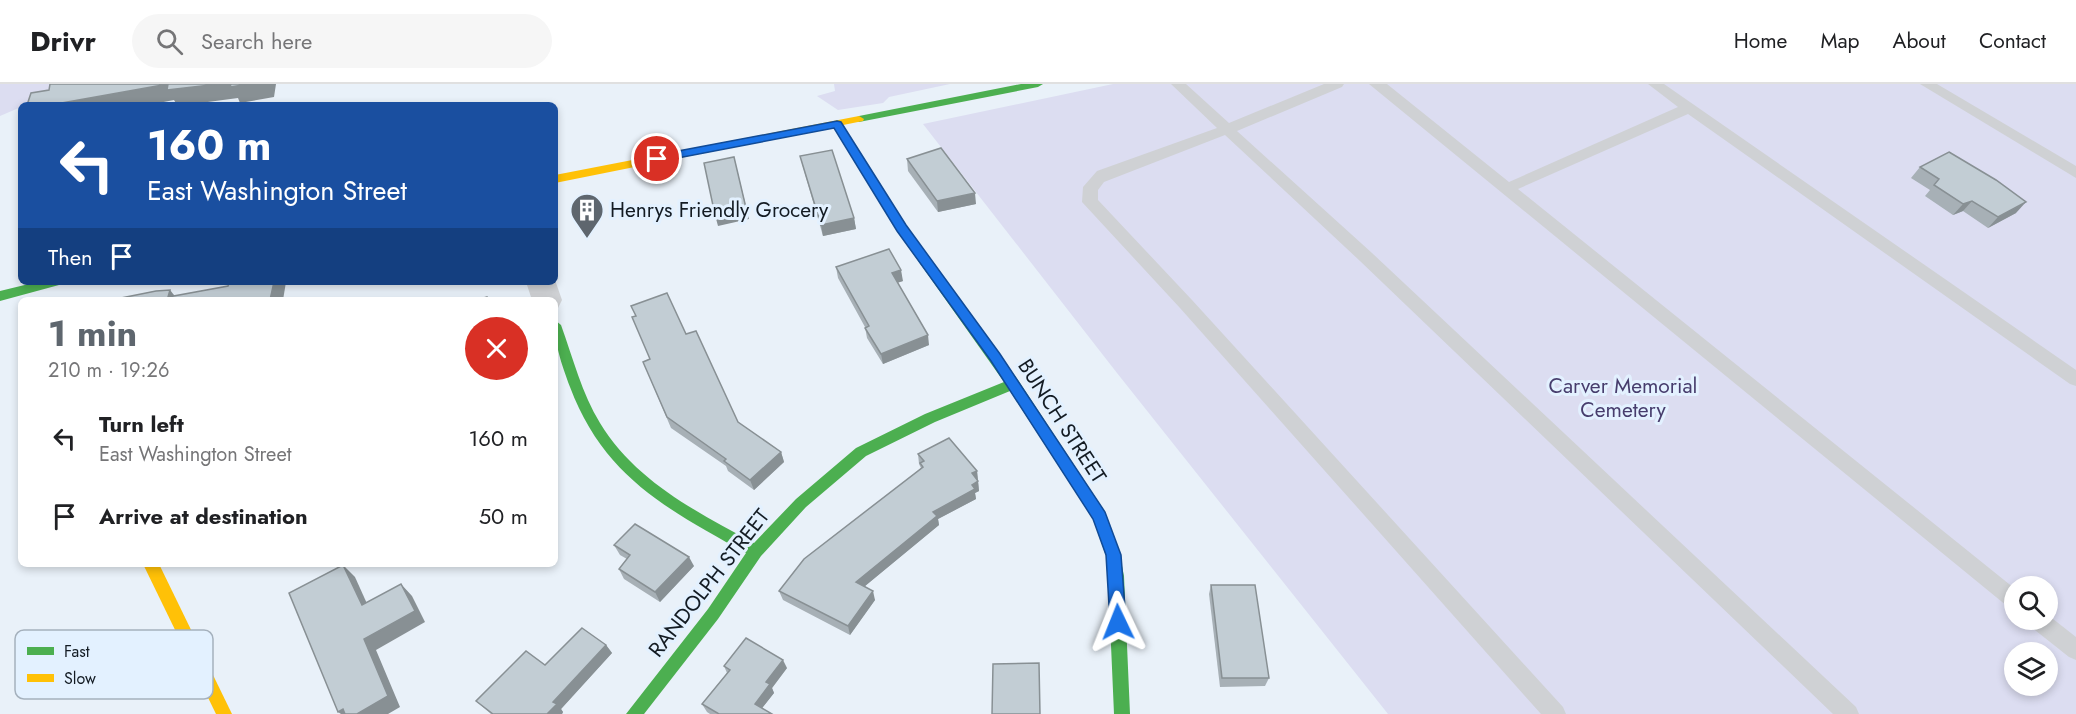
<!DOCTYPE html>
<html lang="en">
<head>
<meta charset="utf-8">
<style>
	body { margin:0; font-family:Jost,sans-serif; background:#f6f6f6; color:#202124; height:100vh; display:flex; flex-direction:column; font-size:22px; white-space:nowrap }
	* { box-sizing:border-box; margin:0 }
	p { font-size:20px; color:#757577 }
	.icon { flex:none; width:33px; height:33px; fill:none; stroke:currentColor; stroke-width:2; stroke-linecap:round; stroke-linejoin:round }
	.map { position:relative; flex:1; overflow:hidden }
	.details { position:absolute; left:18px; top:213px; width:540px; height:270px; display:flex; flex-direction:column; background:#fff; border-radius:9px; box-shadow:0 3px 9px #0003 }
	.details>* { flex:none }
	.guide { position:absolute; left:18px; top:18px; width:540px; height:183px; border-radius:9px; box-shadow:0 3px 9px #0003; background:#1a4fa0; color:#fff; overflow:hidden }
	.fabs { position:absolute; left:2004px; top:492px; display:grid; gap:12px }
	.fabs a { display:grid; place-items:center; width:54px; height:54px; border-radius:50%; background:#fff; box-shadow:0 3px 9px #0003; font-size:30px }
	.pin { position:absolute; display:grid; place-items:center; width:51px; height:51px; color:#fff; margin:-26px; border:3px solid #fff; border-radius:50%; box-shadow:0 2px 6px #0007 }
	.me { position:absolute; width:66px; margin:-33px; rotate:358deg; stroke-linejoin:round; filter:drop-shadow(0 0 4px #0008) }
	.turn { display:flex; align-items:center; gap:21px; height:126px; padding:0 30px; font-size:27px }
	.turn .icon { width:78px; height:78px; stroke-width:2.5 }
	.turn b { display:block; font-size:42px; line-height:51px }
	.then { display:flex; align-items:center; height:57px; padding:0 30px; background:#0003; gap:12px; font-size:22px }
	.round { display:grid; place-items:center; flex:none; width:63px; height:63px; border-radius:32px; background:#f6f6f6 }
	.overview { display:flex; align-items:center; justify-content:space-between; height:102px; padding:0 30px }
	h1 { font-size:36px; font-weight:700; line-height:45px; color:#5e666e }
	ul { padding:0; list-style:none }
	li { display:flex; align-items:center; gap:18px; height:78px; padding:0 30px }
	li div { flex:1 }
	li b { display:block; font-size:22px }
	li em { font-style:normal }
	header { display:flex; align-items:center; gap:36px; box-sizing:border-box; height:84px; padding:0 30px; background:#fff; border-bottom:2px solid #e0e0e0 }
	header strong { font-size:28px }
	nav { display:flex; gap:33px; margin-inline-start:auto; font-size:21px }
	.search { width:420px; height:54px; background:#f6f6f6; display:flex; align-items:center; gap:15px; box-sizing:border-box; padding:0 21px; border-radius:33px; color:#757577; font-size:22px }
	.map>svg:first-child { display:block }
</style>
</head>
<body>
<header>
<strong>Drivr</strong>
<div class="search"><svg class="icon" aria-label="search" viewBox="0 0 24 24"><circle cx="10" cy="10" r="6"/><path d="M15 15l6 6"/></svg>Search here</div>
<nav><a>Home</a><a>Map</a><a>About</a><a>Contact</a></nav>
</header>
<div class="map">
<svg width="2076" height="630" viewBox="0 0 2076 630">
	<rect width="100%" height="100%" fill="#e9f1f9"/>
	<g fill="#dcddf1" fill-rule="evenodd">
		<path d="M 0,0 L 64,0 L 28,21 L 21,21 L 21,23 L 0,32 Z"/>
		<path d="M 834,0 L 950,0 L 889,13 L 883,19 L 838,26 L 817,12 L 835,7 Z"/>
		<path d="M 1113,0 L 2076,0 L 2076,630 L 1388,630 L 1117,289 L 923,40 ZM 2014,502 L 2048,502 L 2048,536 L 2014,536 ZM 2014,568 L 2048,568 L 2048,602 L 2014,602 Z"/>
	</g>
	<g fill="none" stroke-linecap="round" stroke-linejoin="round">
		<g fill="#cfd1d4" fill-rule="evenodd">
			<path d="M 1171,0 L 1186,0 L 1229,39 L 1324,0 L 1344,0 L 1342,3 L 1237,47 L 1372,169 L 1856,623 L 1859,630 L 1833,630 L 1360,177 L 1225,51 L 1104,98 L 1098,106 L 1098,116 L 1192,216 L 1563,623 L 1566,630 L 1541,630 L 1180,224 L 1082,118 L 1083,103 L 1097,87 L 1217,44 Z"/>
			<path d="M 1369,0 L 1387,0 L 1509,98 L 1678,23 L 1648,0 L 1664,0 L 2076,286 L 2076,302 L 2070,300 L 1688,30 L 1518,105 L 2014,504 L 2014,525 L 2007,522 Z"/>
			<path d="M 1920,0 L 1937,0 L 2076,82 L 2076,94 Z"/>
			<path d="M 2048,531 L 2076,553 L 2076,576 L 2069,573 L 2031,543 L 2028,536 L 2048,536 Z"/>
		</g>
		<path fill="#cfd1d4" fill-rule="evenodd" d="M 555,196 L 562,216 L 558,224 L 555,225 L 555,216 L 532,216 L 526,198 L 555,198 Z"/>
		<g fill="#4caf50" fill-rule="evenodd">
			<path d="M 1021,0 L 1043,0 L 1038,3 L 859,38 L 854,35 L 859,32 Z"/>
			<path d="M 837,36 L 841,38 L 905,141 L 1018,296 L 1105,428 L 1120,472 L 1124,492 L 1130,630 L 1114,630 L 1108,492 L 1106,472 L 1093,434 L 1010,307 L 935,338 L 866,372 L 806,423 L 761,472 L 718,535 L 644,630 L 626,630 L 708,525 L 746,469 C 667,425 604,393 570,303 C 561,278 555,263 555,236 L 561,241 C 573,274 582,310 600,339 C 635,397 697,428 754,459 L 796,415 L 856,364 L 925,330 L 1004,298 L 897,147 L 832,40 Z"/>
			<path d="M 37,198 L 61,198 L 59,201 L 0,217 L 0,207 Z"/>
		</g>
		<g fill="#ffc107" fill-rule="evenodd">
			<path d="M 859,32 L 864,35 L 863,37 L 555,99 L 555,91 Z"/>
			<path d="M 143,480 L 159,480 L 232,630 L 216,630 Z"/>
		</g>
	</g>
	<g fill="#a7b0b6">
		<path d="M 800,72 L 854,134 L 856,145 L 823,152 L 803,83 Z"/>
		<path d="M 907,75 L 976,120 L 938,128 L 908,87 Z"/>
		<path d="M 1920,83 L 2016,129 L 1988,144 L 1963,127 L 1953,131 L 1925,112 L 1930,106 L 1911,94 Z"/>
		<path d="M 836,183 L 903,197 L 897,199 L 929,261 L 883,280 L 867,254 L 865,243 L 838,194 Z"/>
		<path d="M 686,250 L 738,338 L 781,368 L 784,378 L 754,406 L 728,387 L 726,382 L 671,344 L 643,278 L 650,275 Z"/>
		<path d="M 918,370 L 977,387 L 979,407 L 975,409 L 976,415 L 938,435 L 939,441 L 865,502 L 875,516 L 850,551 L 783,516 L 779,507 L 921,384 L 919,380 Z"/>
		<path d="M 614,461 L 694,482 L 660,518 L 624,495 L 619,485 L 627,475 L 620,471 Z"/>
		<path d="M 1211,501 L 1269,594 L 1265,602 L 1220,603 L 1209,510 Z"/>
		<path d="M 606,561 L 612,569 L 561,625 L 563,628 L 562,630 L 491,630 L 476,617 L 545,581 Z"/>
		<path d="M 724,582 L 787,584 L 772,604 L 774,609 L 762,624 L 772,630 L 710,630 L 707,628 L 702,620 L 727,589 Z"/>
	</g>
	<g fill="#889094">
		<path d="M 168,0 L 276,0 L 274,13 L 240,19 L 238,14 L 185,21 L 177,21 L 174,16 L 148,21 L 61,21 L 62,19 Z"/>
		<path d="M 734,73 L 749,135 L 718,142 L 715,131 Z"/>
		<path d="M 975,109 L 976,120 L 938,128 L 937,117 Z"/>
		<path d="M 1972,117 L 1963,127 L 1953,131 L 1963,120 Z"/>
		<path d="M 2026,118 L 2016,129 L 1988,144 L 1998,133 Z"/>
		<path d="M 854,134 L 856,145 L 823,152 L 821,141 Z"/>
		<path d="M 901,186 L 903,197 L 893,200 L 892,189 Z"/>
		<path d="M 274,198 L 286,198 L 283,216 L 270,216 Z"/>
		<path d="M 170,206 L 178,216 L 168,213 Z"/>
		<path d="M 928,251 L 929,261 L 883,280 L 881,270 Z"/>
		<path d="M 781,368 L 784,378 L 754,406 L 750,396 Z"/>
		<path d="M 977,387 L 978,397 L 972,389 Z"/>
		<path d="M 978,397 L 979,407 L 975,409 L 976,415 L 938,435 L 939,441 L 859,507 L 856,498 L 933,428 Z"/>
		<path d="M 689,473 L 694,482 L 660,518 L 655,508 Z"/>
		<path d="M 343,481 L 355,493 L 373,533 L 362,521 Z"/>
		<path d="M 401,500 L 412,512 L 425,538 L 376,566 L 400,623 L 388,630 L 357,630 L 364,555 Z"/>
		<path d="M 873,507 L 875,516 L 850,551 L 848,542 Z"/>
		<path d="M 606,561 L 612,569 L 561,625 L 563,628 L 562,630 L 547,630 L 553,618 Z"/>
		<path d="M 783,576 L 787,584 L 772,604 L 774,609 L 759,628 L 755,620 L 766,598 Z"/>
		<path d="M 343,625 L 349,630 L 341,630 L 338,628 Z"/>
	</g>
	<g fill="#c2cdd4" stroke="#889094" stroke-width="1.5">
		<path d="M 50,0 L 168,0 L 62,19 L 61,21 L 27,21 L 31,9 L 49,6 Z"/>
		<path d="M 168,0 L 219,0 L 167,6 Z"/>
		<path d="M 231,0 L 249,0 L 230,3 Z"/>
		<path d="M 941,64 L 975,109 L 937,117 L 907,75 Z"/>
		<path d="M 832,66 L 854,134 L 821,141 L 800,72 Z"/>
		<path d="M 1949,68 L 1996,96 L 2026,118 L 1998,133 L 1972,117 L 1963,120 L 1934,101 L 1939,95 L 1920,83 Z"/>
		<path d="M 734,73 L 746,124 L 715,131 L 704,79 Z"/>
		<path d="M 889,165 L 901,186 L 892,189 L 928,251 L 881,270 L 865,244 L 869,242 L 836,183 Z"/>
		<path d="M 229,198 L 274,198 L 270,216 L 111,216 L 156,207 L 170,206 L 168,213 L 228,202 Z"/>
		<path d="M 667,209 L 686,250 L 696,247 L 738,338 L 781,368 L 750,396 L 724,377 L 726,375 L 667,333 L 643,278 L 650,275 L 632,233 L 636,232 L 631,222 Z"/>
		<path d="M 487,213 L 488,216 L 477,216 Z"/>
		<path d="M 949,354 L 977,387 L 972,389 L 978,397 L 972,401 L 975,405 L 933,428 L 937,432 L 856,498 L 873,507 L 848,542 L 779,507 L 804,475 L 923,383 L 920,379 L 924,377 L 918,370 Z"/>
		<path d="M 635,440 L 689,473 L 655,508 L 619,485 L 630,471 L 614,461 Z"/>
		<path d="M 343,481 L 362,521 L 401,500 L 415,527 L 364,555 L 388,612 L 357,630 L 345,630 L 343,625 L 338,628 L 289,509 Z"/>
		<path d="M 1211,501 L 1255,501 L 1269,594 L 1222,594 Z"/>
		<path d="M 582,544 L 606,561 L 553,618 L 557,620 L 547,630 L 493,630 L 476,617 L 526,567 L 545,581 Z"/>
		<path d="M 746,554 L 783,576 L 766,598 L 770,600 L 755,620 L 772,630 L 719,630 L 702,620 L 730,586 L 724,582 Z"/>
		<path d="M 1039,579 L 1040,630 L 992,630 L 993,580 Z"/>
	</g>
	<path fill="#1a73e8" stroke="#114b97" stroke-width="1.5" d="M 837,37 L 841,38 L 906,141 L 1000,270 L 1105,428 L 1121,471 L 1126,538 L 1124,543 L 1118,545 L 1113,543 L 1110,538 L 1106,471 L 1093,435 L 991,277 L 897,147 L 834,44 L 657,78 L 652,75 L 657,71 Z"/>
	<defs>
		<symbol id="building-pin" viewBox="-11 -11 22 30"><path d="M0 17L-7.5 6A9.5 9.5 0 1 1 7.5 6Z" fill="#5e666e" stroke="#e3f1ff"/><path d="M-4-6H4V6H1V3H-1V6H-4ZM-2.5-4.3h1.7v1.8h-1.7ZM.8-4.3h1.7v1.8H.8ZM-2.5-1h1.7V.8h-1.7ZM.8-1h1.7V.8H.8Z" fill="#fff"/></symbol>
	</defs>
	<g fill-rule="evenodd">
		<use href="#building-pin" x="568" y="107" width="38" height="52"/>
	</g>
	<g text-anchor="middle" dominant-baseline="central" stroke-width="6" stroke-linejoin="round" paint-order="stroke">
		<g font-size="21" fill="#131b23" stroke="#e3f1ff" text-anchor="start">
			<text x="610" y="126">Henrys Friendly Grocery</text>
		</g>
		<g font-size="21" fill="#473d6d" stroke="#e3f1ff">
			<text x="1623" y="302">Carver Memorial<tspan x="1623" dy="24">Cemetery</tspan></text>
		</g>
		<g font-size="21" fill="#131b23" stroke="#e3f1ff">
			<text transform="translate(1062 337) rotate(57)">BUNCH STREET</text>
			<text transform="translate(709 499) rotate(-52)">RANDOLPH STREET</text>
		</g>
	</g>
	<rect x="15" y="546" width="198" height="69" rx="9" fill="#e3f1ff" stroke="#a5b1bd" stroke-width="1.5"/>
	<rect x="27" y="563" width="27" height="8" fill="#4caf50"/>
	<rect x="27" y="590" width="27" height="8" fill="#ffc107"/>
	<g font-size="16" fill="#131b23">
		<text x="64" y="573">Fast</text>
		<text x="64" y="600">Slow</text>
	</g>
</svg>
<div class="fabs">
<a><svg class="icon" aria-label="search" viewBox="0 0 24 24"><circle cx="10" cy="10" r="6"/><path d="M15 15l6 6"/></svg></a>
<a><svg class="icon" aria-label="layers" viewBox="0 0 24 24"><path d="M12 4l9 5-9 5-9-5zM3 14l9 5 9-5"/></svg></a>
</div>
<div class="pin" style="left:657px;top:75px;background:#d93025"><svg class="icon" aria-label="arrive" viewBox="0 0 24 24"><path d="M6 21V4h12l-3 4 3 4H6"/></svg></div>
<svg class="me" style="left:1118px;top:538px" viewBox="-20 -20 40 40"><path d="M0-17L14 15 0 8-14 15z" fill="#1a73e8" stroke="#fff" stroke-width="4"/></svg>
<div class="guide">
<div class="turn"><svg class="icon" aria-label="left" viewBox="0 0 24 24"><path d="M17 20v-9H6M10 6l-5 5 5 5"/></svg><div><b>160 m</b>East Washington Street</div></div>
<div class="then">Then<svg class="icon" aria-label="arrive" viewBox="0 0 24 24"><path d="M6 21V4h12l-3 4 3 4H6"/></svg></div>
</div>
<section class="details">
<div class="overview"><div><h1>1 min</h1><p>210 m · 19:26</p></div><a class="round" style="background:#d93025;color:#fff"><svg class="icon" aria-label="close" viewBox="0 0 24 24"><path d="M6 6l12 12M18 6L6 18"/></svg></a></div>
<ul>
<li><svg class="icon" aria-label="left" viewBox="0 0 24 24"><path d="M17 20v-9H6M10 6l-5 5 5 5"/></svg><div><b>Turn left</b><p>East Washington Street</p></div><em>160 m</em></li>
<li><svg class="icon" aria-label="arrive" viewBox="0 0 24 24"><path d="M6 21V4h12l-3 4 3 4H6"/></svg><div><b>Arrive at destination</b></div><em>50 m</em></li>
</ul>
</section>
</div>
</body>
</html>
